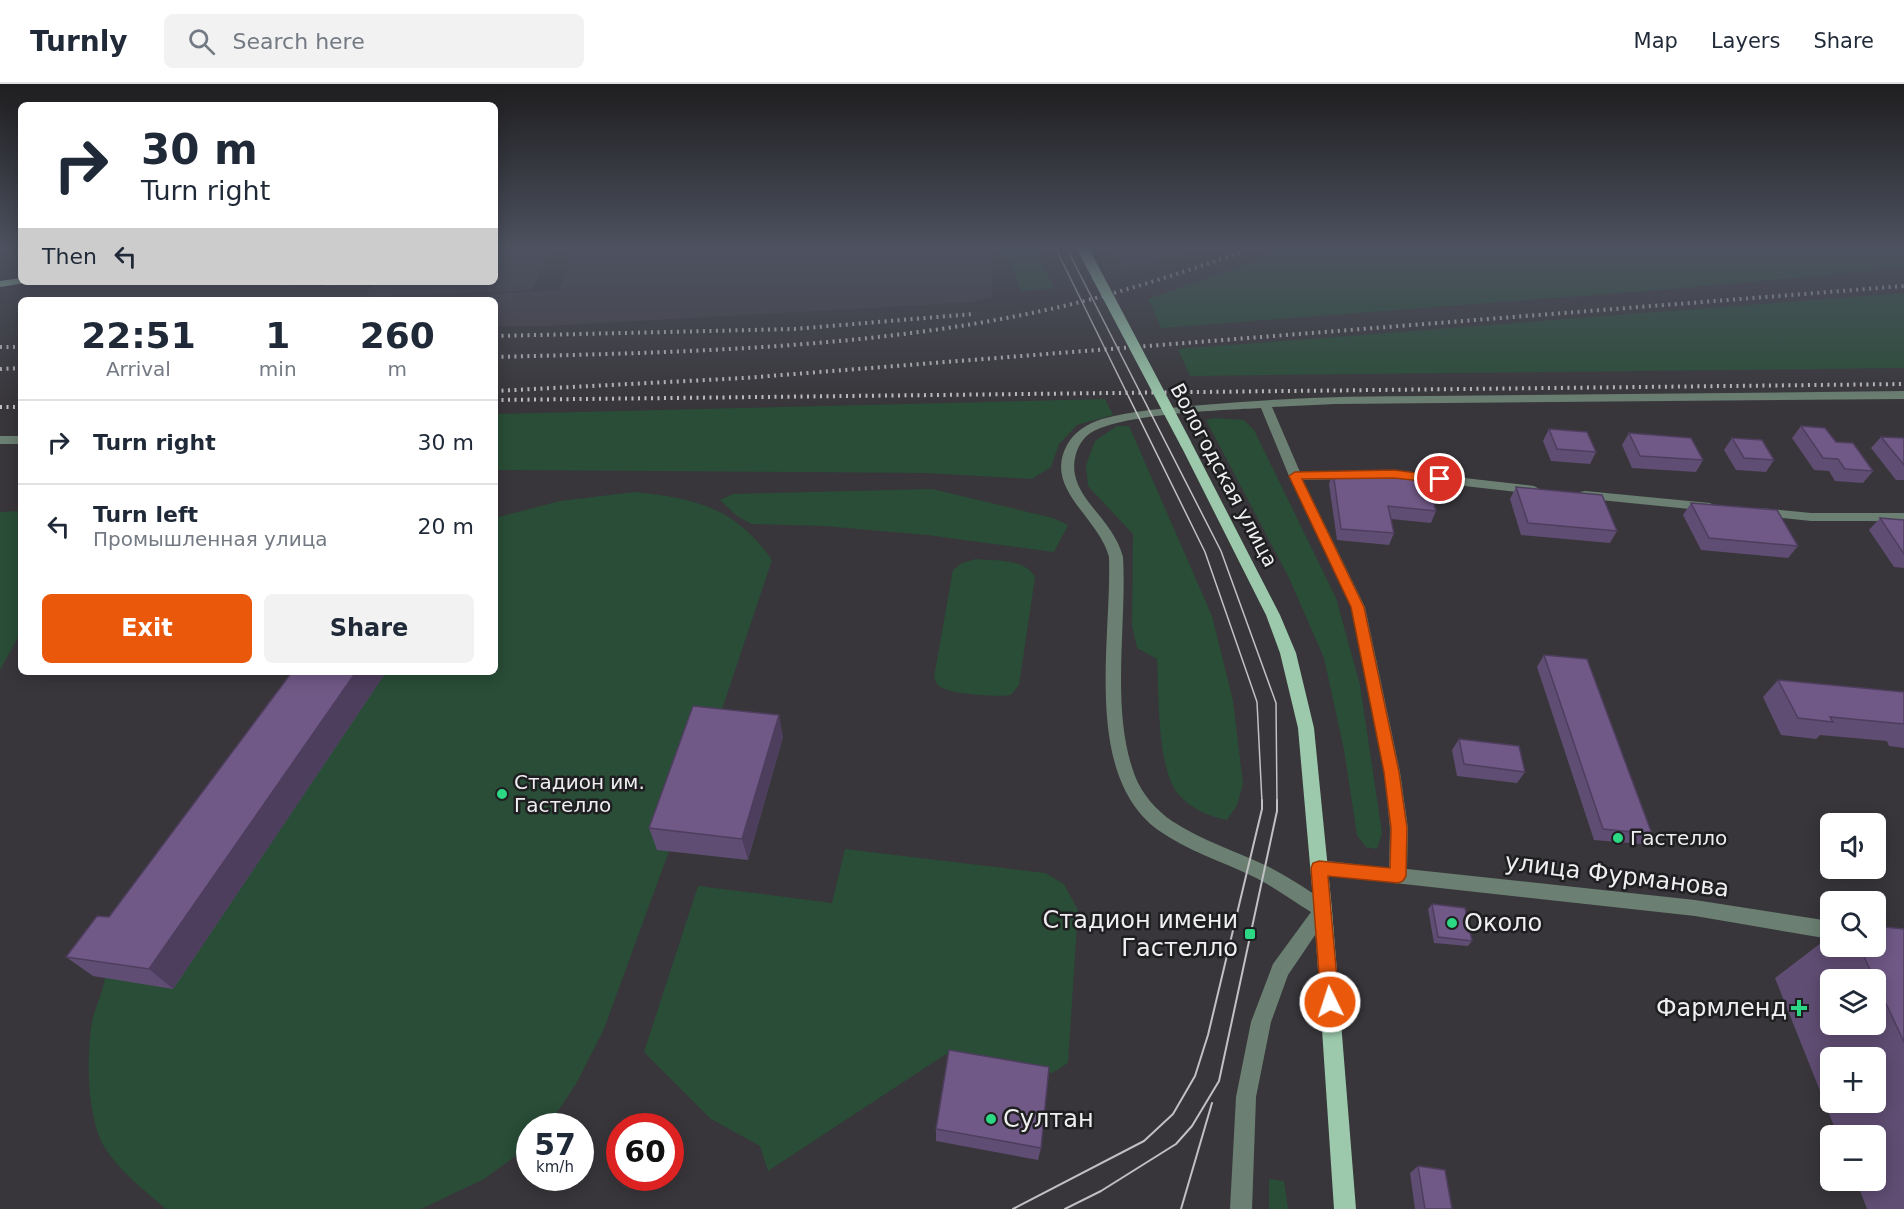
<!DOCTYPE html>
<html lang="en">
<head>
<meta charset="utf-8">
<style>
	body { margin:0; font-family:"DejaVu Sans",sans-serif; background:#f2f2f3; color:#1f2937; height:100vh; display:flex; flex-direction:column; font-size:22px; white-space:nowrap }
	* { box-sizing:border-box; margin:0 }
	p { font-size:20px; color:#747a83 }
	.icon { flex:none; width:33px; height:33px; fill:none; stroke:currentColor; stroke-width:2; stroke-linecap:round; stroke-linejoin:round }
	.map { position:relative; flex:1; overflow:hidden }
	.sheet { position:absolute; left:18px; top:213px; width:480px; height:378px; display:flex; flex-direction:column; background:#fff; border-radius:9px; box-shadow:0 3px 15px #0003 }
	.sheet>* { flex:none }
	.banner { position:absolute; left:18px; top:18px; width:480px; height:183px; border-radius:9px; box-shadow:0 3px 15px #0003; background:#fff; color:#1f2937; overflow:hidden }
	.buttons { position:absolute; left:1820px; top:729px; display:grid; gap:12px }
	.buttons a { display:grid; place-items:center; width:66px; height:66px; border-radius:9px; background:#fff; box-shadow:0 3px 15px #0003; font-size:30px }
	.speed { position:absolute; left:516px; top:1029px; display:flex; gap:12px; font-size:30px; font-weight:700; text-align:center }
	.speed>* { display:grid; place-content:center; width:78px; height:78px; border-radius:50%; background:#fff; box-shadow:0 3px 15px #0003; line-height:1 }
	.speed small { font-size:15px; font-weight:400 }
	.speed .limit { border:9px solid #d22; background:#fff; color:#111 }
	.pin { position:absolute; display:grid; place-items:center; width:51px; height:51px; color:#fff; margin:-26px; border:3px solid #fff; border-radius:50%; box-shadow:0 2px 6px #0007 }
	.me { position:absolute; width:66px; margin:-33px; rotate:356deg; stroke-linejoin:round; filter:drop-shadow(0 0 4px #0008) }
	.turn { display:flex; align-items:center; gap:21px; height:126px; padding:0 24px; font-size:27px }
	.turn .icon { width:78px; height:78px; stroke-width:2.5 }
	.turn b { display:block; font-size:42px; line-height:51px }
	.then { display:flex; align-items:center; height:57px; padding:0 24px; background:#0003; gap:12px; font-size:22px }
	.eta { display:flex; justify-content:space-evenly; align-items:center; height:102px; text-align:center }
	.eta b { font-size:36px; font-weight:600; line-height:42px }
	.cta { display:flex; gap:12px; margin-top:auto; padding:12px 24px }
	.cta a { flex:1; height:69px; border-radius:9px; background:#ea580c; color:#fff; font-size:24px; font-weight:600; line-height:69px; text-align:center }
	.cta a+a { background:#f2f2f3; color:#1f2937 }
	ul { padding:0; list-style:none }
	li { display:flex; align-items:center; gap:18px; height:84px; padding:0 24px; border-top:2px solid #e0e1e3 }
	li div { flex:1 }
	li b { display:block; font-size:22px }
	li em { font-style:normal }
	header { display:flex; align-items:center; gap:36px; box-sizing:border-box; height:84px; padding:0 30px; background:#fff; border-bottom:2px solid #e0e1e3 }
	header strong { font-size:28px }
	nav { display:flex; gap:33px; margin-inline-start:auto; font-size:21px }
	.search { width:420px; height:54px; background:#f2f2f3; display:flex; align-items:center; gap:15px; box-sizing:border-box; padding:0 21px; border-radius:9px; color:#747a83; font-size:22px }
	.map>svg:first-child { display:block }
</style>
</head>
<body>
<header>
<strong>Turnly</strong>
<div class="search"><svg class="icon" aria-label="search" viewBox="0 0 24 24"><circle cx="10" cy="10" r="6"/><path d="M15 15l6 6"/></svg>Search here</div>
<nav><a>Map</a><a>Layers</a><a>Share</a></nav>
</header>
<div class="map">
<svg width="1904" height="1125" viewBox="0 0 1904 1125">
	<rect width="100%" height="100%" fill="#38363a"/>
	<g fill="#433f47">
		<path d="M 495,165 L 552,165 L 532,206 L 365,213 L 373,198 L 495,198 Z"/>
		<path d="M 575,165 L 991,165 L 993,172 L 992,213 L 974,218 L 548,242 L 495,242 L 495,216 L 490,216 L 492,210 L 559,206 Z"/>
		<path d="M 1112,165 L 1205,165 L 1123,188 Z"/>
	</g>
	<g fill="#294d37">
		<path d="M 1003,165 L 1037,165 L 1054,204 L 1022,207 Z"/>
		<path d="M 1288,165 L 1904,165 L 1904,184 L 1672,205 L 1161,244 L 1148,215 Z"/>
		<path d="M 1904,209 L 1904,284 L 1190,292 L 1178,265 Z"/>
		<path d="M 1105,315 L 1113,331 L 1077,341 L 1059,360 L 1051,383 L 1032,395 L 927,389 L 495,386 L 495,330 Z"/>
		<path d="M 1214,334 L 1244,336 L 1254,346 L 1336,514 L 1360,601 L 1382,749 L 1377,765 L 1366,763 L 1357,751 L 1344,666 L 1324,574 L 1289,494 L 1206,336 Z"/>
		<path d="M 1117,342 L 1129,342 L 1212,532 L 1233,617 L 1243,700 L 1237,721 L 1227,736 C 1210,733 1187,723 1176,707 C 1157,679 1159,609 1157,575 L 1137,564 L 1132,541 L 1133,450 L 1088,402 L 1086,381 L 1095,357 Z"/>
		<path d="M 932,405 L 1053,434 L 1068,441 L 1054,468 L 927,451 L 824,442 L 752,440 L 737,432 L 720,416 L 733,410 Z"/>
		<path d="M 635,408 C 695,414 736,424 772,476 L 715,646 L 783,653 L 748,776 L 669,767 L 604,945 L 576,1000 L 548,1042 L 530,1042 L 529,1062 L 484,1095 L 421,1125 L 166,1125 C 145,1107 120,1088 105,1064 C 86,1033 86,968 93,933 C 97,920 103,907 105,894 L 325,588 L 495,588 L 495,434 L 560,417 Z"/>
		<path d="M 21,427 L 21,548 L 0,586 L 0,428 Z"/>
		<path d="M 976,475 C 995,477 1024,474 1035,493 L 1019,601 L 1011,611 C 998,613 947,611 938,601 C 936,599 935,596 934,593 L 953,486 L 962,479 Z"/>
		<path d="M 845,765 L 1045,789 L 1064,800 L 1078,826 L 1068,979 L 1052,989 L 946,970 L 768,1087 L 760,1062 L 711,1035 L 644,968 L 698,802 L 832,819 Z"/>
		<path d="M 1269,1095 L 1284,1097 L 1288,1125 L 1269,1125 Z"/>
	</g>
	<g fill="none" stroke-linecap="round" stroke-linejoin="round">
		<g fill="#6b8072" fill-rule="evenodd">
			<path d="M 1904,307 L 1904,315 L 1335,320 L 1272,323 L 1300,388 L 1394,386 L 1534,402 L 1541,406 L 1534,410 L 1394,394 L 1303,396 L 1365,523 L 1400,688 L 1408,744 L 1407,785 L 1695,816 L 1830,837 L 1830,855 L 1695,832 L 1313,790 L 1310,784 L 1313,778 L 1319,776 L 1389,784 L 1390,744 L 1384,688 L 1351,523 L 1289,392 L 1261,324 C 1223,326 1117,330 1089,350 C 1077,359 1072,377 1075,391 C 1081,420 1114,438 1123,473 C 1127,542 1110,626 1135,692 C 1142,710 1156,726 1172,737 C 1201,756 1235,767 1267,782 C 1289,793 1309,807 1329,820 L 1332,826 L 1288,891 L 1271,938 L 1256,1013 L 1252,1125 L 1230,1125 L 1236,1013 L 1251,938 L 1273,880 L 1311,828 C 1291,816 1273,802 1252,792 C 1221,777 1186,766 1158,746 C 1082,690 1112,555 1109,473 C 1099,433 1043,405 1067,361 C 1075,347 1087,340 1102,335 C 1134,326 1170,324 1203,321 C 1278,314 1353,312 1429,312 C 1587,310 1746,309 1904,307 Z"/>
			<rect x="0" y="352" width="21" height="8"/>
			<path d="M 1585,407 L 1710,419 L 1717,423 L 1710,427 L 1580,414 L 1578,411 L 1580,408 Z"/>
			<path d="M 1761,424 L 1811,429 L 1904,429 L 1904,437 L 1811,437 L 1756,431 L 1754,428 Z"/>
		</g>
		<g fill="#9cc9ab" fill-rule="evenodd">
			<path d="M 21,194 L 21,198 L 25,199 L 0,203 L 0,197 Z"/>
			<path d="M 1186,356 L 1192,360 L 1280,531 L 1296,569 L 1314,644 L 1332,826 L 1356,1125 L 1334,1125 L 1314,826 L 1298,644 L 1280,569 L 1266,531 L 1180,360 Z"/>
		</g>
		<g stroke="#c1c0c2" stroke-width="1.5">
			<path d="M 1056,165 L 1205,468 L 1257,618 L 1262,718"/>
			<path d="M 1067,165 L 1221,467 L 1276,619 L 1277,718"/>
		</g>
		<g stroke="#c1c0c2" stroke-width="2">
			<path d="M 1013,1125 L 1144,1057 L 1173,1030 L 1195,992 L 1208,951 L 1262,725 L 1262,716"/>
			<path d="M 1065,1125 L 1101,1107 L 1176,1060 L 1192,1042 L 1219,997 L 1277,727 L 1277,716"/>
			<path d="M 1181,1125 L 1212,1019"/>
		</g>
		<g stroke="#c1c0c2" stroke-width="4" stroke-dasharray="2 4.5" stroke-linecap="butt">
			<path d="M 495,252 L 794,245 L 973,230"/>
			<path d="M 0,263 L 21,263"/>
			<path d="M 495,273 C 686,268 881,265 1068,221 C 1130,206 1190,186 1250,165"/>
			<path d="M 0,285 L 21,284"/>
			<path d="M 495,307 L 744,294 L 1904,202"/>
			<path d="M 495,316 L 1904,300"/>
			<path d="M 0,323 L 21,323"/>
		</g>
		<path stroke="#9cc9ab" stroke-width="11" d="M 1083,165 L 1186,360"/>
	</g>
	<g fill="#604d73" fill-rule="evenodd">
		<path d="M 279,198 L 304,198 L 303,201 L 280,202 Z"/>
		<path d="M 323,198 L 371,198 L 369,201 L 325,202 Z"/>
		<path d="M 1801,342 L 1836,358 L 1873,387 L 1863,399 L 1835,397 L 1829,387 L 1814,386 L 1792,354 Z"/>
		<path d="M 1549,345 L 1596,368 L 1590,380 L 1551,377 L 1543,357 Z"/>
		<path d="M 1629,349 L 1703,376 L 1696,388 L 1632,384 L 1622,361 Z"/>
		<path d="M 1881,353 L 1904,354 L 1904,396 L 1896,396 L 1871,364 Z"/>
		<path d="M 1732,354 L 1774,376 L 1766,388 L 1736,386 L 1724,366 Z"/>
		<path d="M 1333,388 L 1436,427 L 1431,439 L 1391,435 L 1394,449 L 1389,461 L 1337,456 L 1329,400 Z"/>
		<path d="M 1516,403 L 1617,447 L 1610,459 L 1521,451 L 1510,415 Z"/>
		<path d="M 1691,419 L 1798,462 L 1788,474 L 1701,466 L 1683,431 Z"/>
		<path d="M 1880,434 L 1904,436 L 1904,484 L 1894,483 L 1869,446 Z"/>
		<path d="M 1544,571 L 1652,750 L 1642,760 L 1594,756 L 1537,583 Z"/>
		<path d="M 292,588 L 386,588 L 173,905 L 93,892 L 66,873 L 109,833 Z"/>
		<path d="M 1778,596 L 1904,608 L 1904,664 L 1889,662 L 1887,657 L 1820,651 L 1816,655 L 1781,651 L 1763,613 Z"/>
		<path d="M 783,653 L 748,776 L 657,766 L 649,744 Z"/>
		<path d="M 1459,655 L 1525,688 L 1517,699 L 1457,692 L 1452,666 Z"/>
		<path d="M 1432,820 L 1472,857 L 1468,862 L 1434,859 L 1428,825 Z"/>
		<path d="M 1904,845 L 1904,1125 L 1867,1125 L 1856,1096 L 1875,1096 L 1875,1052 L 1838,1052 L 1775,894 L 1830,852 L 1830,862 L 1875,862 ZM 1830,896 L 1875,896 L 1875,940 L 1830,940 ZM 1830,974 L 1875,974 L 1875,1018 L 1830,1018 Z"/>
		<path d="M 936,1045 L 1041,1064 L 1038,1076 L 936,1057 Z"/>
		<path d="M 1418,1082 L 1452,1125 L 1415,1125 L 1410,1089 Z"/>
	</g>
	<g fill="#4e3e5e">
		<path d="M 356,588 L 386,588 L 173,905 L 149,885 Z"/>
		<path d="M 779,631 L 783,653 L 748,776 L 742,755 Z"/>
	</g>
	<g fill="#705986" stroke="#4e3e5e" stroke-width="1.5">
		<path d="M 1801,342 L 1825,344 L 1836,358 L 1853,359 L 1873,387 L 1845,385 L 1838,375 L 1823,374 Z"/>
		<path d="M 1549,345 L 1587,348 L 1596,368 L 1557,365 Z"/>
		<path d="M 1629,349 L 1691,354 L 1703,376 L 1640,372 Z"/>
		<path d="M 1881,353 L 1904,354 L 1904,381 Z"/>
		<path d="M 1732,354 L 1762,356 L 1774,376 L 1744,374 Z"/>
		<path d="M 1333,388 L 1428,396 L 1436,427 L 1388,422 L 1394,449 L 1341,445 Z"/>
		<path d="M 1516,403 L 1602,411 L 1617,447 L 1528,439 Z"/>
		<path d="M 1691,419 L 1777,426 L 1798,462 L 1709,454 Z"/>
		<path d="M 1880,434 L 1904,436 L 1904,470 Z"/>
		<path d="M 1544,571 L 1587,575 L 1652,750 L 1603,745 Z"/>
		<path d="M 292,588 L 356,588 L 149,885 L 66,873 L 97,832 L 109,833 Z"/>
		<path d="M 1778,596 L 1904,608 L 1904,640 L 1830,633 L 1833,638 L 1798,634 Z"/>
		<path d="M 693,622 L 779,631 L 742,755 L 649,744 Z"/>
		<path d="M 1459,655 L 1519,662 L 1525,688 L 1464,680 Z"/>
		<path d="M 1432,820 L 1465,824 L 1472,857 L 1438,853 Z"/>
		<path d="M 1875,842 L 1904,845 L 1904,958 L 1859,862 L 1875,862 Z"/>
		<path d="M 949,966 L 1049,983 L 1041,1064 L 936,1045 Z"/>
		<path d="M 1418,1082 L 1445,1086 L 1452,1125 L 1425,1125 Z"/>
	</g>
	<linearGradient id="sky" x2="0" y2="1"><stop stop-color="#1f1e20"/><stop offset="0.51" stop-color="#4d5260"/><stop offset="1" stop-color="#4d5260" stop-opacity="0"/></linearGradient>
	<rect width="1904" height="323" fill="url(#sky)"/>
	<path fill="#ea580c" stroke="#983908" stroke-width="1.5" d="M 1394,386 L 1440,392 L 1446,395 L 1440,399 L 1394,394 L 1302,395 L 1364,523 L 1399,688 L 1407,744 L 1406,792 L 1403,797 L 1398,799 L 1328,792 L 1339,918 L 1336,924 L 1330,926 L 1324,924 L 1321,918 L 1311,784 L 1313,779 L 1319,777 L 1390,784 L 1391,744 L 1384,688 L 1351,523 L 1289,392 L 1295,388 Z"/>
	<g fill="#2cd884" stroke="#1f1e20" stroke-width="2">
		<circle cx="502" cy="710" r="6"/>
		<circle cx="1618" cy="754" r="6"/>
		<circle cx="1452" cy="839" r="6"/>
		<rect x="1244" y="844" width="12" height="12" rx="3"/>
		<path d="M1796 915h6v6h6v6h-6v6h-6v-6h-6v-6h6z"/>
		<circle cx="991" cy="1035" r="6"/>
	</g>
	<g text-anchor="middle" dominant-baseline="central" stroke-width="5" stroke-linejoin="round" paint-order="stroke">
		<g font-size="20" fill="#efeef0" stroke="#1f1e20">
			<text transform="translate(1224 391) rotate(62)">Вологодская улица</text>
		</g>
		<g font-size="20" fill="#efeef0" stroke="#1f1e20" text-anchor="start">
			<text x="514" y="698">Стадион им.<tspan x="514" dy="23">Гастелло</tspan></text>
			<text x="1630" y="754">Гастелло</text>
		</g>
		<g font-size="24" fill="#efeef0" stroke="#1f1e20">
			<text transform="translate(1617 791) rotate(7)">улица Фурманова</text>
		</g>
		<g font-size="24" fill="#efeef0" stroke="#1f1e20" text-anchor="end">
			<text x="1238" y="836">Стадион имени<tspan x="1238" dy="28">Гастелло</tspan></text>
			<text x="1464" y="839" text-anchor="start">Около</text>
			<text x="1787" y="924">Фармленд</text>
			<text x="1003" y="1035" text-anchor="start">Султан</text>
		</g>
	</g>
</svg>
<div class="buttons">
<a><svg class="icon" aria-label="sound" viewBox="0 0 24 24"><path d="M4 9h4l5-4v14l-5-4H4zM17 9q2 3 0 6"/></svg></a>
<a><svg class="icon" aria-label="search" viewBox="0 0 24 24"><circle cx="10" cy="10" r="6"/><path d="M15 15l6 6"/></svg></a>
<a><svg class="icon" aria-label="layers" viewBox="0 0 24 24"><path d="M12 4l9 5-9 5-9-5zM3 14l9 5 9-5"/></svg></a>
<a>+</a>
<a>−</a>
</div>
<div class="speed"><div>57<small>km/h</small></div><div class="limit">60</div></div>
<div class="pin" style="left:1440px;top:395px;background:#d93025"><svg class="icon" aria-label="arrive" viewBox="0 0 24 24"><path d="M6 21V4h12l-3 4 3 4H6"/></svg></div>
<svg class="me" style="left:1330px;top:918px" viewBox="-20 -20 40 40"><circle r="17" fill="#ea580c" stroke="#fff" stroke-width="3"/><path d="M0-11L8 9 0 5-8 9z" fill="#fff"/></svg>
<div class="banner">
<div class="turn"><svg class="icon" aria-label="right" viewBox="0 0 24 24"><path d="M7 20v-9h11M14 6l5 5-5 5"/></svg><div><b>30 m</b>Turn right</div></div>
<div class="then">Then<svg class="icon" aria-label="left" viewBox="0 0 24 24"><path d="M17 20v-9H6M10 6l-5 5 5 5"/></svg></div>
</div>
<section class="sheet">
<div class="eta">
<div><b>22:51</b><p>Arrival</p></div>
<div><b>1</b><p>min</p></div>
<div><b>260</b><p>m</p></div>
</div>
<ul>
<li><svg class="icon" aria-label="right" viewBox="0 0 24 24"><path d="M7 20v-9h11M14 6l5 5-5 5"/></svg><div><b>Turn right</b></div><em>30 m</em></li>
<li><svg class="icon" aria-label="left" viewBox="0 0 24 24"><path d="M17 20v-9H6M10 6l-5 5 5 5"/></svg><div><b>Turn left</b><p>Промышленная улица</p></div><em>20 m</em></li>
</ul>
<div class="cta"><a>Exit</a><a>Share</a></div>
</section>
</div>
</body>
</html>
